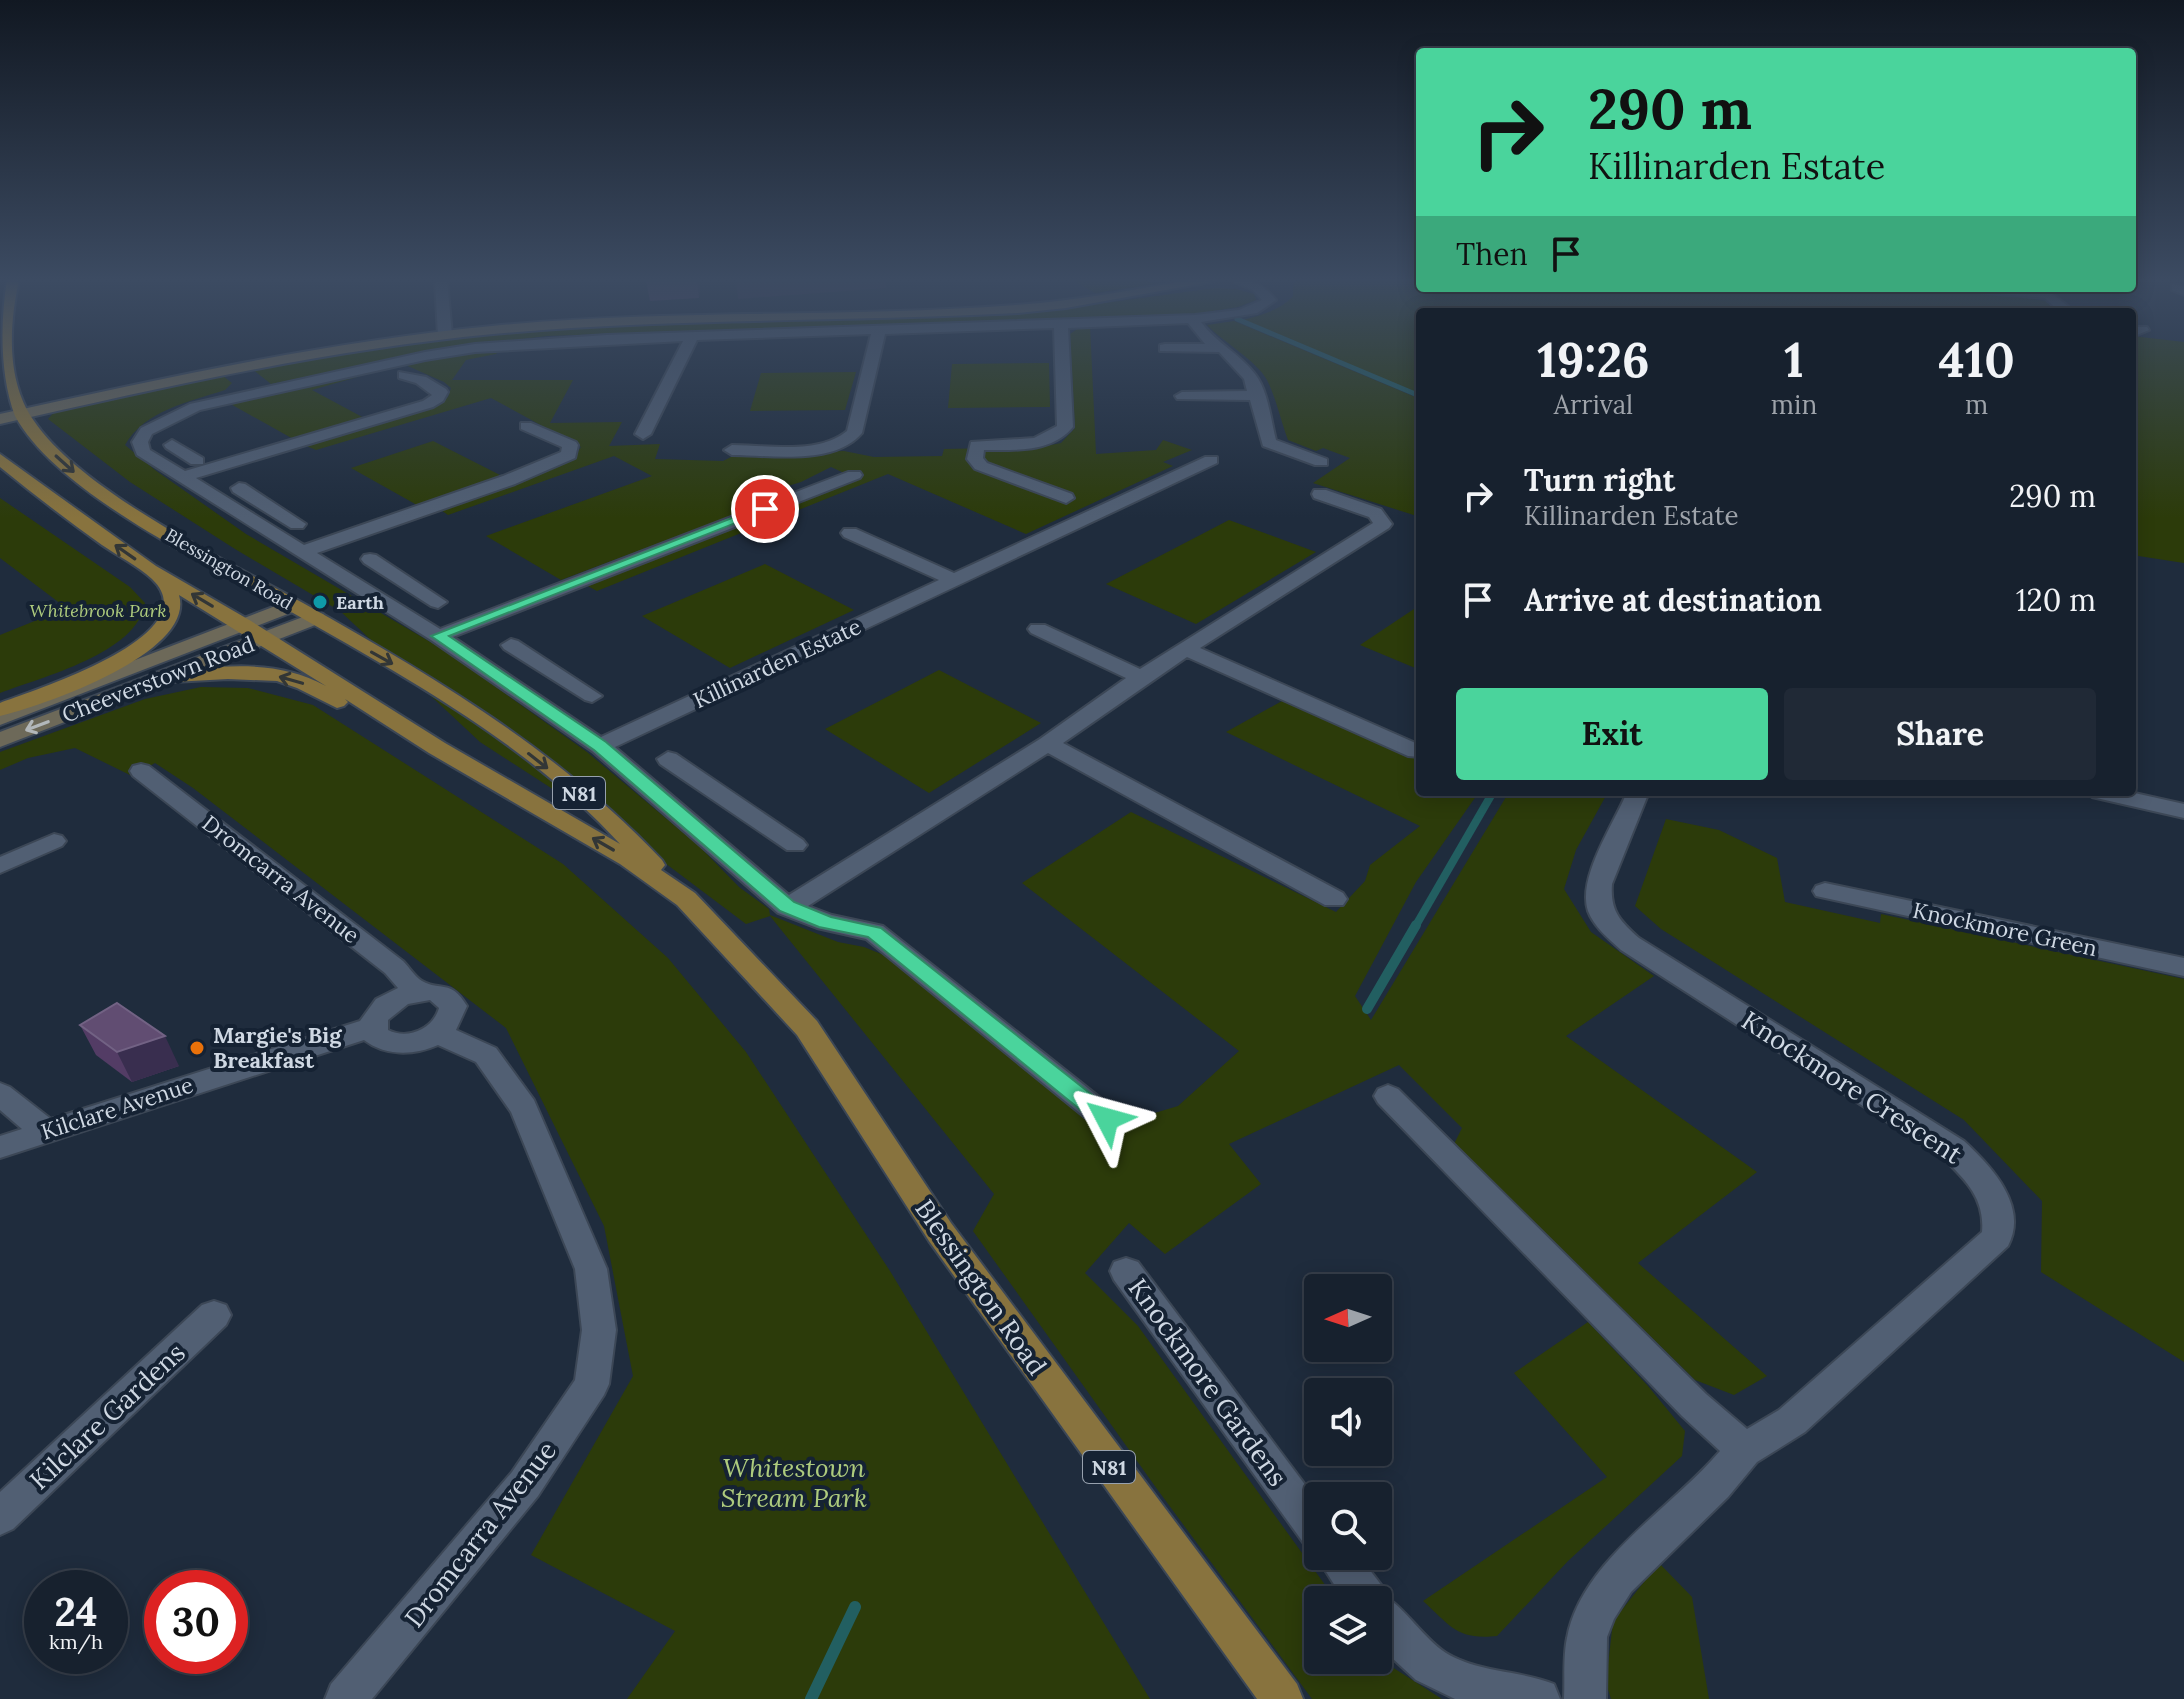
<!DOCTYPE html>
<html lang="en">
<head>
<meta charset="utf-8">
<style>
	body { margin:0; font-family:Lora,serif; background:#202936; color:#f1f3f6; height:100vh; display:flex; flex-direction:column; font-size:30px; white-space:nowrap }
	* { box-sizing:border-box; margin:0 }
	p { font-size:26px; color:#9ea3aa }
	.icon { flex:none; width:44px; height:44px; fill:none; stroke:currentColor; stroke-width:2; stroke-linecap:round; stroke-linejoin:round }
	.map { position:relative; flex:1; overflow:hidden }
	.sheet { position:absolute; left:1416px; top:308px; width:720px; height:488px; display:flex; flex-direction:column; background:#17212e; border-radius:8px; box-shadow:0 4px 20px #0003,0 0 0 2px #363e4a }
	.sheet>* { flex:none }
	.guide { position:absolute; left:1416px; top:48px; width:720px; height:244px; border-radius:8px; box-shadow:0 4px 20px #0003,0 0 0 2px #363e4a; background:#4ad49c; color:#111; overflow:hidden }
	.needle { width:52px; rotate:267deg }
	.fabs { position:absolute; left:1304px; top:1274px; display:grid; gap:16px }
	.fabs a { display:grid; place-items:center; width:88px; height:88px; border-radius:8px; background:#17212e; box-shadow:0 4px 20px #0003,0 0 0 2px #363e4a; font-size:40px }
	.speed { position:absolute; left:24px; top:1570px; display:flex; gap:16px; font-size:40px; font-weight:700; text-align:center }
	.speed>* { display:grid; place-content:center; width:104px; height:104px; border-radius:50%; background:#17212e; box-shadow:0 4px 20px #0003,0 0 0 2px #363e4a; line-height:1 }
	.speed small { font-size:20px; font-weight:400 }
	.speed .limit { border:12px solid #d22; background:#fff; color:#111 }
	.pin { position:absolute; display:grid; place-items:center; width:68px; height:68px; color:#fff; margin:-34px; border:4px solid #fff; border-radius:50%; box-shadow:0 2px 8px #0007 }
	.me { position:absolute; width:88px; margin:-44px; rotate:309deg; stroke-linejoin:round; filter:drop-shadow(0 0 6px #0008) }
	.turn { display:flex; align-items:center; gap:28px; height:168px; padding:0 40px; font-size:36px }
	.turn .icon { width:104px; height:104px; stroke-width:2.5 }
	.turn b { display:block; font-size:56px; line-height:68px }
	.then { display:flex; align-items:center; height:76px; padding:0 40px; background:#0003; gap:16px; font-size:30px }
	.eta { display:flex; justify-content:space-evenly; align-items:center; height:136px; text-align:center }
	.eta b { font-size:48px; font-weight:700; line-height:56px }
	.primary-button { display:flex; gap:16px; margin-top:auto; padding:16px 40px }
	.primary-button a { flex:1; height:92px; border-radius:8px; background:#4ad49c; color:#111; font-size:32px; font-weight:700; line-height:92px; text-align:center }
	.primary-button a+a { background:#202936; color:#f1f3f6 }
	ul { padding:0; list-style:none }
	li { display:flex; align-items:center; gap:24px; height:104px; padding:0 40px }
	li div { flex:1 }
	li b { display:block; font-size:30px }
	li em { font-style:normal }
	.map>svg:first-child { display:block }
</style>
</head>
<body>
<div class="map">
<svg width="2184" height="1699" viewBox="0 0 2184 1699">
	<rect width="100%" height="100%" fill="#1f2c3d"/>
	<g fill="#2c3b0a">
		<path d="M 1073,280 L 1145,280 L 1155,284 L 1095,293 Z"/>
		<path d="M 1297,280 L 1420,280 L 1420,288 L 1959,288 L 2045,301 L 2059,312 L 1420,312 L 1420,394 L 1349,368 L 1243,320 C 1261,315 1281,310 1293,296 L 1293,285 Z"/>
		<path d="M 1215,288 L 1236,289 L 1254,294 L 1256,300 L 1238,307 L 1194,314 L 547,336 L 434,350 L 271,384 L 251,368 L 365,348 L 535,328 L 968,315 L 1061,309 Z"/>
		<path d="M 1234,321 L 1420,399 L 1420,517 L 1313,483 L 1350,458 L 1323,448 L 1316,451 L 1288,440 C 1281,421 1276,398 1267,380 C 1257,361 1222,341 1207,325 Z"/>
		<path d="M 1083,325 L 1090,325 L 1096,454 L 1156,450 L 1163,440 L 1192,450 L 1163,462 L 1173,466 L 1026,534 L 888,474 L 597,591 L 584,584 L 853,477 L 831,467 L 801,482 L 768,492 L 773,500 L 561,580 L 486,536 L 652,476 L 614,456 L 448,515 L 438,508 L 571,461 L 581,447 L 491,398 L 316,450 L 304,445 L 435,406 L 448,397 L 451,388 L 444,382 L 401,363 L 502,347 L 496,354 L 466,360 L 452,380 L 573,380 L 550,423 L 622,422 L 609,446 L 660,444 L 655,459 L 723,461 L 737,454 L 844,451 L 874,457 L 942,456 L 944,449 L 1041,447 L 1061,443 L 1075,428 L 1070,334 Z"/>
		<path d="M 2132,336 L 2184,342 L 2184,563 L 2132,555 Z"/>
		<path d="M 1049,363 L 1050,407 L 948,408 L 952,364 Z"/>
		<path d="M 391,365 L 392,367 L 312,390 L 366,419 L 295,440 L 227,402 Z"/>
		<path d="M 856,372 L 845,410 L 750,411 L 761,373 Z"/>
		<path d="M 223,376 L 232,383 L 225,390 C 189,402 145,410 125,445 L 155,470 L 246,534 L 444,650 L 587,752 L 699,846 L 739,887 L 769,909 L 770,915 L 838,942 L 864,947 L 891,958 L 1098,1130 L 1178,1106 L 1239,1051 L 1022,883 L 1131,812 L 1336,912 L 1365,881 L 1370,865 L 1420,826 L 1226,732 L 1282,701 L 1420,760 L 1420,792 L 1479,792 L 1416,882 L 1355,996 L 1371,1020 L 1509,792 L 1608,792 L 1576,850 L 1564,889 L 1591,932 L 1654,976 L 1566,1036 L 1757,1172 L 1638,1263 L 1767,1376 L 1734,1395 L 1695,1380 L 1454,1144 L 1462,1128 L 1399,1065 L 1229,1144 L 1261,1184 L 1165,1254 L 1129,1223 L 1085,1273 L 1138,1326 L 1336,1600 L 1318,1600 L 1318,1660 L 1378,1658 L 1442,1699 L 1312,1699 L 1157,1489 L 973,1231 L 994,1194 L 770,916 L 746,924 L 653,854 L 480,742 L 340,611 L 235,549 L 130,482 L 48,419 L 57,409 Z"/>
		<path d="M 433,441 L 502,476 L 417,505 L 351,468 Z"/>
		<path d="M 0,498 L 130,587 L 145,603 C 138,653 42,677 0,693 L 0,635 L 47,616 L 61,604 L 0,558 Z"/>
		<path d="M 1229,520 L 1316,552 L 1196,624 L 1106,584 Z"/>
		<path d="M 765,564 L 854,610 L 730,668 L 642,616 Z"/>
		<path d="M 1420,605 L 1420,670 L 1360,645 Z"/>
		<path d="M 939,670 L 1041,723 L 929,793 L 825,729 Z"/>
		<path d="M 201,687 L 248,688 L 313,705 L 563,864 L 668,958 L 746,1052 L 890,1271 L 1150,1699 L 627,1699 L 675,1631 L 531,1555 L 633,1376 L 604,1226 L 506,1028 L 193,788 L 155,763 L 132,776 L 75,748 L 28,758 L 0,770 L 0,752 L 145,699 Z"/>
		<path d="M 1666,819 L 1719,830 L 1777,858 L 1785,902 L 1880,923 L 1881,914 L 2184,979 L 2184,1362 L 2041,1272 L 2042,1201 L 1964,1120 L 1661,929 L 1635,906 Z"/>
		<path d="M 1588,1322 L 1648,1386 L 1685,1431 L 1682,1456 L 1568,1561 L 1497,1636 C 1456,1640 1451,1626 1423,1601 L 1607,1477 L 1514,1373 Z"/>
		<path d="M 1659,1563 L 1692,1597 L 1709,1699 L 1611,1699 L 1606,1683 L 1613,1621 Z"/>
	</g>
	<g fill="none" stroke-linecap="round" stroke-linejoin="round">
		<path stroke="#225f61" stroke-width="5" d="M 1237,319 L 1420,396"/>
		<path stroke="#225f61" stroke-width="8" d="M 1415,927 L 1493,792"/>
		<path stroke="#225f61" stroke-width="10" d="M 1367,1009 L 1416,925"/>
		<path stroke="#225f61" stroke-width="12" d="M 811,1699 L 855,1607"/>
		<defs>
			<g id="street">
				<path d="M 435,280 L 447,280 L 452,335 L 445,339 L 438,335 Z"/>
				<path d="M 1230,280 C 1252,280 1262,283 1276,300 L 1257,313 L 1201,322 C 1216,343 1239,353 1255,374 C 1268,390 1271,421 1276,440 L 1327,459 L 1327,465 L 1315,465 L 1263,446 L 1250,400 L 1177,399 L 1175,396 L 1182,392 L 1247,391 L 1244,379 L 1219,352 L 1160,351 L 1160,345 L 1165,344 L 1205,344 L 1188,323 L 1068,328 L 1073,427 C 1051,453 1015,450 984,450 L 983,458 L 987,463 L 1072,494 L 1074,498 L 1066,503 L 975,469 L 967,459 L 971,442 L 1034,438 L 1057,426 L 1054,328 L 885,334 L 862,433 C 834,466 771,455 732,455 L 724,450 L 732,445 C 767,445 818,455 847,431 L 871,334 L 697,340 L 651,434 L 643,439 L 635,434 L 683,341 L 475,352 L 425,360 L 200,410 L 152,434 L 148,442 L 150,450 L 185,471 L 423,401 L 432,395 L 416,383 L 399,378 L 399,372 L 426,377 L 446,389 L 448,392 L 443,401 L 433,407 L 196,478 L 304,545 L 503,476 L 561,452 L 562,447 L 521,429 L 521,423 L 531,423 L 576,442 L 578,445 L 575,458 L 515,484 L 317,553 L 440,629 L 848,472 L 860,472 L 862,475 L 860,478 L 453,637 L 601,737 L 939,580 L 844,537 L 841,533 L 844,529 L 856,529 L 954,573 L 1205,457 L 1217,457 L 1217,463 L 615,747 L 789,895 L 1040,739 L 1126,678 L 1031,633 L 1028,629 L 1031,625 L 1045,625 L 1140,669 L 1373,523 L 1369,517 L 1314,498 L 1312,494 L 1314,490 L 1326,490 L 1381,509 L 1392,524 L 1389,528 L 1200,648 L 1420,745 L 1420,757 L 1408,756 L 1187,657 L 1063,743 L 1343,893 L 1347,899 L 1343,905 L 1325,905 L 1048,753 L 808,906 L 832,915 L 883,926 L 1117,1111 L 1122,1119 L 1117,1127 L 1107,1130 L 1097,1127 L 866,939 L 817,928 L 778,913 L 592,751 L 431,640 L 137,455 L 132,442 L 141,428 L 190,404 L 425,352 L 475,344 L 607,335 L 1195,315 L 1239,310 L 1262,300 L 1253,290 Z"/>
				<path d="M 2172,284 L 2184,286 L 2184,295 L 2172,290 Z"/>
				<path d="M 1971,288 L 2049,291 L 2075,312 L 2060,312 L 2045,298 L 1977,292 Z"/>
				<path d="M 2137,327 L 2147,327 L 2149,330 L 2132,337 L 2132,329 Z"/>
				<path d="M 172,440 L 203,458 L 203,464 L 191,464 L 166,448 L 164,445 Z"/>
				<path d="M 239,483 L 245,484 L 306,524 L 303,528 L 291,528 L 233,492 L 231,488 Z"/>
				<path d="M 370,554 L 376,555 L 447,602 L 438,608 L 431,606 L 364,563 L 361,559 L 364,555 Z"/>
				<path d="M 511,639 L 518,641 L 602,696 L 592,702 L 585,700 L 504,649 L 501,645 Z"/>
				<path d="M 668,752 L 676,754 L 803,840 L 807,845 L 803,850 L 787,850 L 660,764 L 657,759 Z"/>
				<path d="M 141,764 L 149,766 L 403,961 C 409,967 415,977 422,981 C 441,992 450,978 467,1006 L 456,1030 L 496,1048 L 534,1100 L 607,1269 L 616,1330 L 609,1384 L 604,1395 L 538,1496 L 372,1699 L 325,1699 L 331,1684 L 512,1472 L 575,1380 L 582,1330 L 575,1269 L 511,1112 L 476,1062 L 438,1045 C 413,1056 385,1056 364,1040 L 0,1158 L 0,1136 L 22,1129 L 0,1110 L 0,1083 L 10,1087 L 51,1119 L 360,1021 L 376,999 L 398,988 L 385,973 L 133,776 L 130,771 L 133,766 ZM 430,1000 L 439,1008 C 433,1029 408,1040 388,1030 L 388,1020 L 408,1004 Z"/>
				<path d="M 1627,792 L 1649,792 L 1612,884 C 1610,911 1620,921 1639,938 L 1964,1141 C 1991,1166 2029,1206 2008,1246 L 1805,1432 L 1757,1462 L 1728,1497 L 1631,1592 L 1614,1619 L 1607,1637 L 1606,1699 L 1564,1699 C 1565,1679 1563,1657 1567,1638 C 1581,1561 1672,1508 1720,1451 L 1682,1416 L 1378,1103 L 1374,1096 L 1378,1089 L 1388,1085 L 1398,1089 L 1706,1394 L 1747,1429 L 1779,1410 L 1982,1232 C 1985,1198 1965,1179 1942,1157 L 1621,950 C 1609,939 1594,927 1588,911 C 1577,877 1614,824 1627,792 Z"/>
				<path d="M 2089,792 L 2130,792 L 2184,804 L 2184,818 L 2092,797 Z"/>
				<path d="M 54,834 L 62,836 L 66,841 L 62,846 L 0,873 L 0,857 Z"/>
				<path d="M 1825,883 L 2184,958 L 2184,976 L 1816,896 L 1813,891 L 1816,886 Z"/>
				<path d="M 1126,1258 L 1138,1262 L 1318,1502 L 1318,1550 L 1305,1545 L 1114,1280 L 1110,1271 L 1114,1262 Z"/>
				<path d="M 214,1301 L 226,1305 L 231,1315 L 226,1325 L 13,1529 L 0,1535 L 0,1492 L 202,1305 Z"/>
				<path d="M 1318,1551 L 1318,1556 L 1359,1556 L 1382,1586 L 1387,1598 C 1403,1606 1425,1640 1446,1653 C 1479,1673 1519,1670 1554,1684 L 1560,1699 L 1455,1699 L 1416,1680 L 1378,1645 L 1378,1600 L 1344,1600 L 1316,1556 Z"/>
			</g>
			<g id="secondary">
				<path d="M 1190,280 L 1221,280 L 1066,308 L 1018,313 C 843,322 667,318 493,334 C 326,350 163,387 0,424 L 0,414 C 163,378 326,342 492,326 C 667,309 842,318 1016,305 C 1075,301 1132,290 1190,280 Z"/>
				<path d="M 291,600 L 301,606 L 298,610 L 0,725 L 0,712 Z"/>
				<path d="M 316,612 L 323,614 L 326,618 L 323,622 L 0,747 L 0,732 Z"/>
			</g>
			<path id="primary" d="M 7,280 L 19,280 C 9,326 6,381 34,421 C 82,492 227,561 303,603 C 433,676 559,751 662,860 L 665,865 L 661,870 L 695,893 L 817,1021 L 951,1223 L 1297,1684 L 1303,1699 L 1257,1699 L 929,1241 L 797,1035 L 677,905 L 620,864 L 429,753 L 345,699 L 348,702 L 344,706 L 337,708 L 297,688 L 277,681 L 228,679 L 155,683 L 152,679 L 162,673 C 217,666 276,658 326,686 L 179,595 C 196,653 43,706 0,716 L 0,703 C 32,691 211,635 152,579 C 138,566 118,556 102,545 C 67,520 33,494 0,467 L 0,454 L 156,566 L 251,621 L 445,743 L 620,844 C 525,740 394,671 274,602 C 199,560 56,491 15,416 C 0,376 0,324 7,280 Z"/>
		</defs>
		<use href="#street" stroke="#3c4756" stroke-width="4"/>
		<use href="#secondary" stroke="#3c4756" stroke-width="4"/>
		<use href="#primary" stroke="#3c4756" stroke-width="4"/>
		<use href="#street" fill="#515f73" fill-rule="evenodd"/>
		<use href="#secondary" fill="#6d6959" fill-rule="evenodd"/>
		<use href="#primary" fill="#88733e" fill-rule="evenodd"/>
	</g>
	<g fill="#533c65">
		<path d="M 645,280 L 700,280 L 699,298 L 650,301 L 646,281 Z"/>
		<path d="M 80,1025 L 179,1066 L 132,1082 L 96,1055 Z"/>
	</g>
	<g fill="#392e4f">
		<path d="M 697,280 L 700,280 L 699,298 Z"/>
		<path d="M 736,280 L 885,280 L 886,288 L 738,299 Z"/>
		<path d="M 165,1036 L 179,1066 L 132,1082 L 117,1052 Z"/>
	</g>
	<path fill="#614d72" stroke="#726284" stroke-width="2" d="M 117,1003 L 165,1036 L 117,1052 L 80,1025 Z"/>
	<defs><path id="oneway-shaft" d="M-6 0H5M1.5-3L5.5 0L1.5 3" fill="none" stroke-width="1.6" stroke-linecap="round" stroke-linejoin="round" transform="scale(2)"/></defs>
	<g stroke="#323636">
		<use href="#oneway-shaft" transform="translate(65 464) rotate(42)"/>
		<use href="#oneway-shaft" transform="translate(125 552) rotate(-145)"/>
		<use href="#oneway-shaft" transform="translate(202 600) rotate(-149)"/>
		<use href="#oneway-shaft" transform="translate(382 658) rotate(29)"/>
		<use href="#oneway-shaft" transform="translate(291 680) rotate(-164)"/>
		<use href="#oneway-shaft" transform="translate(538 761) rotate(38)"/>
		<use href="#oneway-shaft" transform="translate(603 844) rotate(-150)"/>
	</g>
	<use stroke="#b2b7ba" href="#oneway-shaft" transform="translate(37 726) rotate(159)"/>
	<linearGradient id="sky" x2="0" y2="1"><stop stop-color="#111822"/><stop offset="0.54" stop-color="#3c4b62"/><stop offset="1" stop-color="#3c4b62" stop-opacity="0"/></linearGradient>
	<rect width="2184" height="518" fill="url(#sky)"/>
	<path fill="#4ad49c" stroke="#308a65" stroke-width="2" d="M 760,507 L 771,509 L 449,636 L 606,742 L 794,902 L 831,917 L 881,928 L 1115,1113 L 1118,1119 L 1115,1125 L 1107,1127 L 1099,1125 L 868,937 L 819,927 L 780,911 L 594,750 L 431,636 Z"/>
	<circle fill="#0f9aa8" stroke="#152233" stroke-width="3" cx="320" cy="602" r="8"/>
	<circle fill="#e8710a" stroke="#152233" stroke-width="3" cx="197" cy="1048" r="8"/>
	<g text-anchor="middle" dominant-baseline="central" stroke-width="8" stroke-linejoin="round" paint-order="stroke">
		<g font-size="18" fill="#cfd8e3" stroke="#152233">
			<text transform="translate(229 569) rotate(30)">Blessington Road</text>
		</g>
		<g font-size="18" font-weight="bold" fill="#cfd8e3" stroke="#152233" text-anchor="start">
			<text x="336" y="602">Earth</text>
		</g>
		<g font-size="18" font-style="italic" fill="#aecb7d" stroke="#152233">
			<text x="98" y="610">Whitebrook Park</text>
		</g>
		<g fill="#152233" stroke="#97a1ae" stroke-width="2">
			<rect x="553" y="777" width="52" height="32" rx="6"/>
			<rect x="1083" y="1451" width="52" height="32" rx="6"/>
		</g>
		<g font-size="20" font-weight="bold" fill="#cfd8e3">
			<text x="579" y="793">N81</text>
			<text x="1109" y="1467">N81</text>
		</g>
		<g font-size="22" fill="#cfd8e3" stroke="#152233">
			<text transform="translate(777 663) rotate(-25)">Killinarden Estate</text>
			<text transform="translate(158 679) rotate(-21)">Cheeverstown Road</text>
			<text transform="translate(281 879) rotate(38)">Dromcarra Avenue</text>
			<text transform="translate(2005 929) rotate(12)">Knockmore Green</text>
			<text transform="translate(117 1108) rotate(-18)">Kilclare Avenue</text>
		</g>
		<g font-size="22" font-weight="bold" fill="#cfd8e3" stroke="#152233" text-anchor="start">
			<text x="213" y="1035">Margie's Big<tspan x="213" dy="25">Breakfast</tspan></text>
		</g>
		<g font-size="26" fill="#cfd8e3" stroke="#152233">
			<text transform="translate(1852 1087) rotate(33)">Knockmore Crescent</text>
			<text transform="translate(981 1287) rotate(55)">Blessington Road</text>
			<text transform="translate(1208 1382) rotate(54)">Knockmore Gardens</text>
			<text transform="translate(107 1416) rotate(-43)">Kilclare Gardens</text>
			<text transform="translate(480 1534) rotate(-52)">Dromcarra Avenue</text>
		</g>
		<g font-size="26" font-style="italic" fill="#aecb7d" stroke="#152233">
			<text x="794" y="1467">Whitestown<tspan x="794" dy="30">Stream Park</tspan></text>
		</g>
	</g>
</svg>
<div class="fabs">
<a><svg class="needle" viewBox="-14 -14 28 28"><path d="M0-13l5 13h-10z" fill="#e53935"/><path d="M0 13l5-13h-10z" fill="#9ea3aa"/></svg></a>
<a><svg class="icon" aria-label="sound" viewBox="0 0 24 24"><path d="M4 9h4l5-4v14l-5-4H4zM17 9q2 3 0 6"/></svg></a>
<a><svg class="icon" aria-label="search" viewBox="0 0 24 24"><circle cx="10" cy="10" r="6"/><path d="M15 15l6 6"/></svg></a>
<a><svg class="icon" aria-label="layers" viewBox="0 0 24 24"><path d="M12 4l9 5-9 5-9-5zM3 14l9 5 9-5"/></svg></a>
</div>
<div class="speed"><div>24<small>km/h</small></div><div class="limit">30</div></div>
<div class="pin" style="left:765px;top:509px;background:#d93025"><svg class="icon" aria-label="arrive" viewBox="0 0 24 24"><path d="M6 21V4h12l-3 4 3 4H6"/></svg></div>
<svg class="me" style="left:1107px;top:1119px" viewBox="-20 -20 40 40"><path d="M0-17L14 15 0 8-14 15z" fill="#4ad49c" stroke="#fff" stroke-width="4"/></svg>
<div class="guide">
<div class="turn"><svg class="icon" aria-label="right" viewBox="0 0 24 24"><path d="M7 20v-9h11M14 6l5 5-5 5"/></svg><div><b>290 m</b>Killinarden Estate</div></div>
<div class="then">Then<svg class="icon" aria-label="arrive" viewBox="0 0 24 24"><path d="M6 21V4h12l-3 4 3 4H6"/></svg></div>
</div>
<section class="sheet">
<div class="eta">
<div><b>19:26</b><p>Arrival</p></div>
<div><b>1</b><p>min</p></div>
<div><b>410</b><p>m</p></div>
</div>
<ul>
<li><svg class="icon" aria-label="right" viewBox="0 0 24 24"><path d="M7 20v-9h11M14 6l5 5-5 5"/></svg><div><b>Turn right</b><p>Killinarden Estate</p></div><em>290 m</em></li>
<li><svg class="icon" aria-label="arrive" viewBox="0 0 24 24"><path d="M6 21V4h12l-3 4 3 4H6"/></svg><div><b>Arrive at destination</b></div><em>120 m</em></li>
</ul>
<div class="primary-button"><a>Exit</a><a>Share</a></div>
</section>
</div>
</body>
</html>
